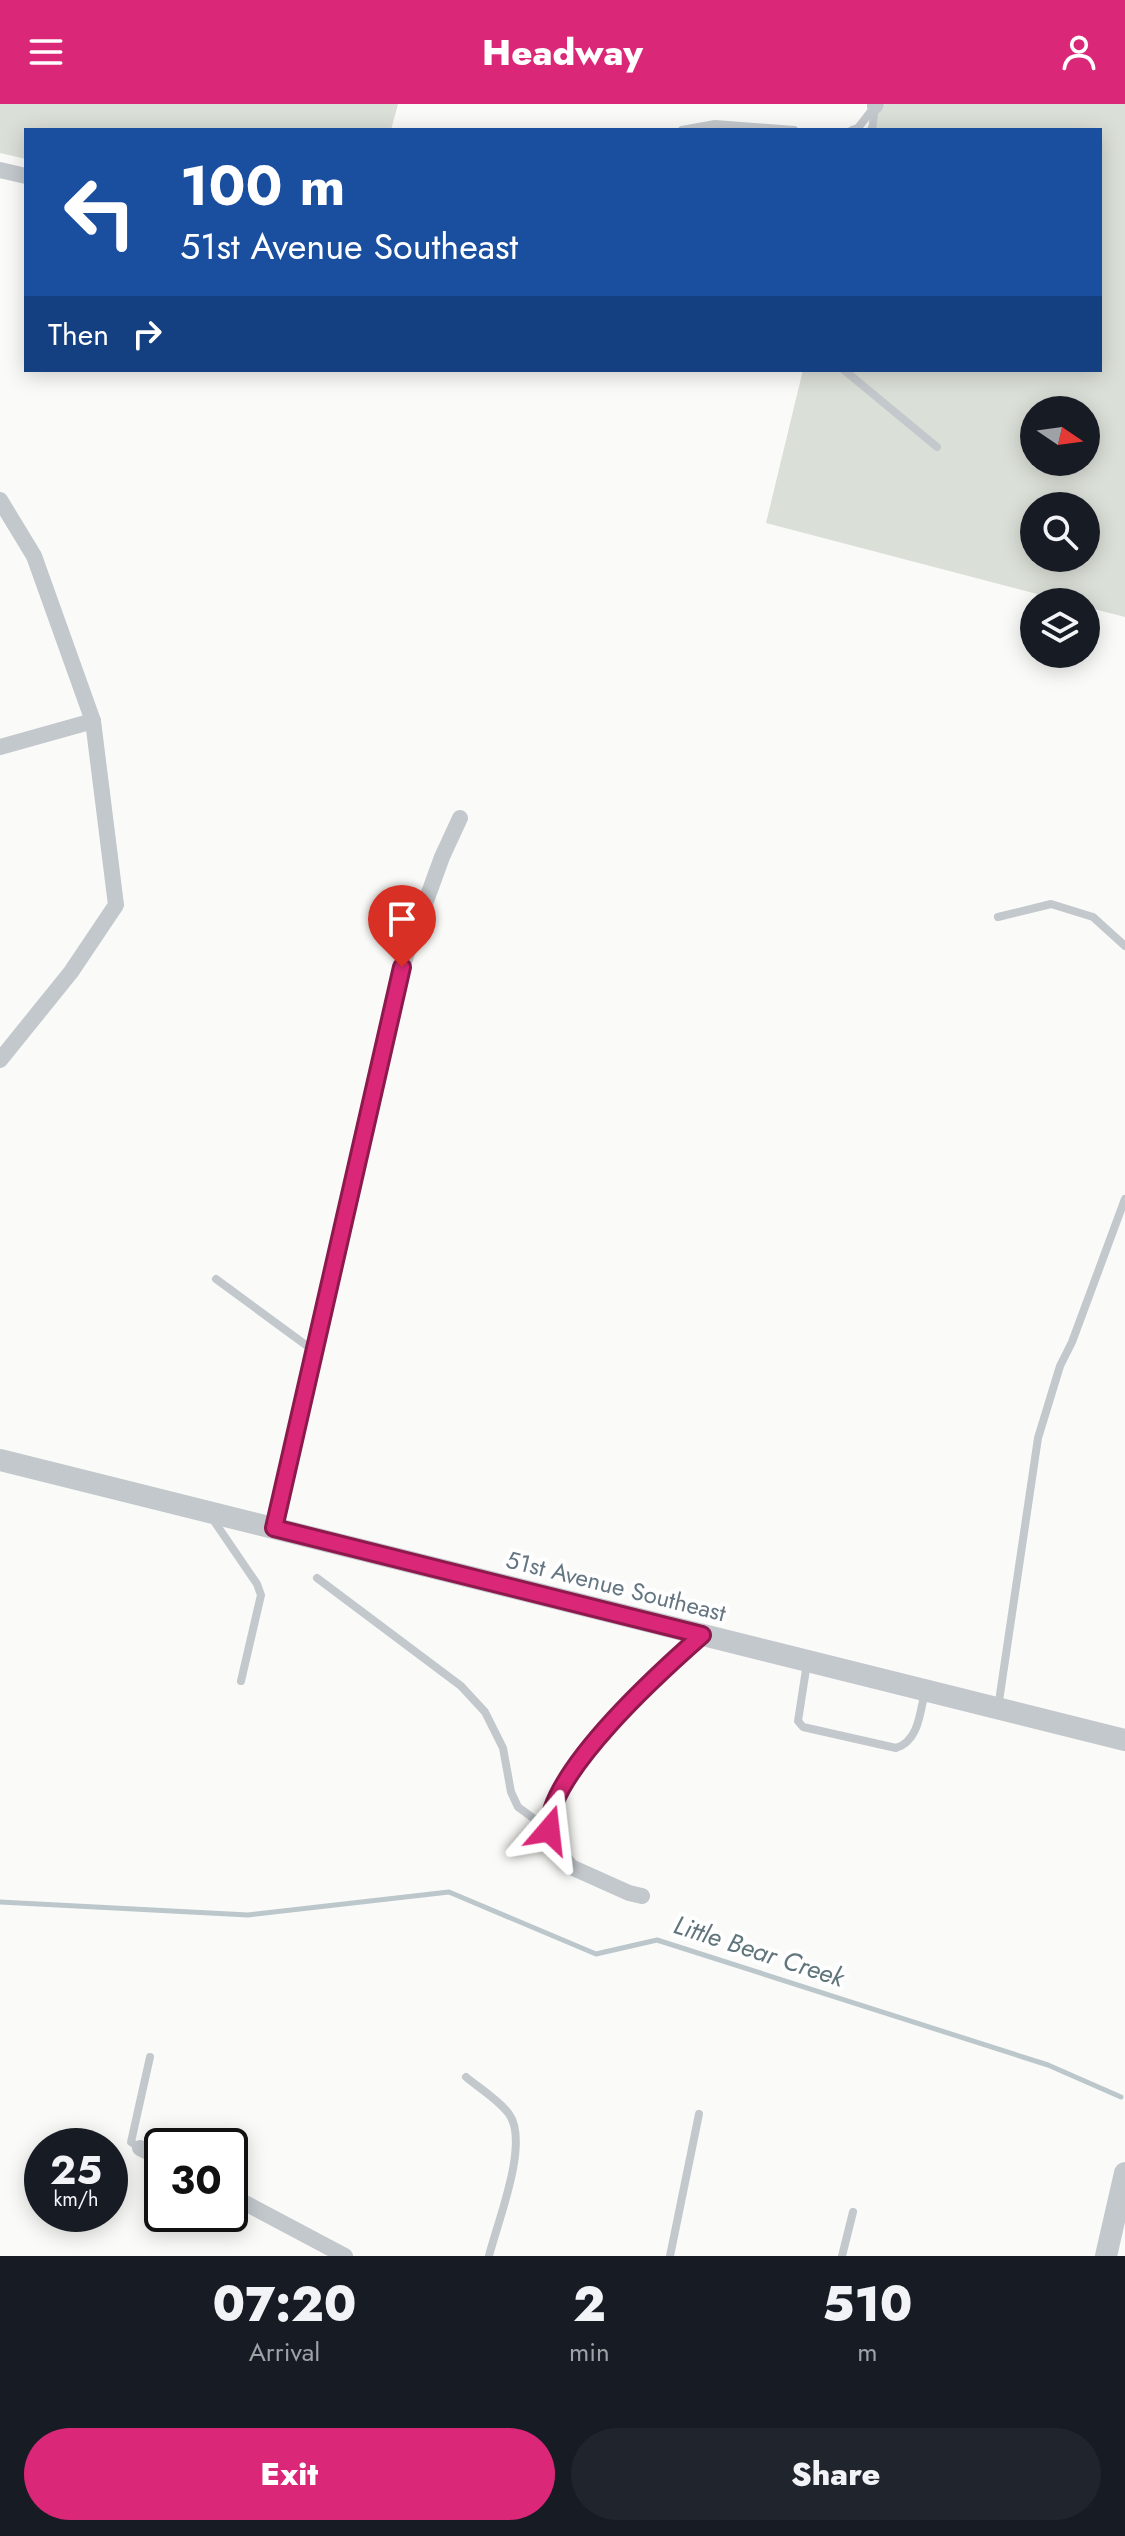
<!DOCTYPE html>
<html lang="en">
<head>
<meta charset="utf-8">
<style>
	body { margin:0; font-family:Jost,sans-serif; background:#20242c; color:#f1f3f6; height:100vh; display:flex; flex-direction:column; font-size:30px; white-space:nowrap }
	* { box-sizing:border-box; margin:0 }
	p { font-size:26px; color:#9ea1a6 }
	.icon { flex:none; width:44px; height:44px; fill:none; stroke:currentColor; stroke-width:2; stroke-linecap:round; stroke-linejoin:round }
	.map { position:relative; height:2152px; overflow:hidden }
	.details { display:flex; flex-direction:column; background:#171b24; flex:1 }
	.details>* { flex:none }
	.hud { position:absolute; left:24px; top:24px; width:1078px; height:244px; border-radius:0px; box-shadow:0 4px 20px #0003; background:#1a4fa0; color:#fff; overflow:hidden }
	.needle { width:52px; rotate:103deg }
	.buttons { position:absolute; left:1020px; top:292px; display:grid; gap:16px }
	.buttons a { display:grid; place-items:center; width:80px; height:80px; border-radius:50%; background:#171b24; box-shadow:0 4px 20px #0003; font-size:40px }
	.speed { position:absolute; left:24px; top:2024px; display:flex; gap:16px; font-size:40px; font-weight:700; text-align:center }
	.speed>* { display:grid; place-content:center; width:104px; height:104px; border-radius:50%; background:#171b24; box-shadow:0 4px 20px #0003; line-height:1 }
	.speed small { font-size:20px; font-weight:400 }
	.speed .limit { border:4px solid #111; border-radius:12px; background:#fff; color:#111 }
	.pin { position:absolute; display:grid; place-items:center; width:68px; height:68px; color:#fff; margin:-82px -34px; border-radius:50% 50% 50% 0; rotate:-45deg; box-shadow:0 0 8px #0007 }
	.pin .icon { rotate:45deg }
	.me { position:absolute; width:88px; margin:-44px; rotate:17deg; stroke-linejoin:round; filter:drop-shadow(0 0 6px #0008) }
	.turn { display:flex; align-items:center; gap:28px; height:168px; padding:0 24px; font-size:36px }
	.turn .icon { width:104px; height:104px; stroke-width:2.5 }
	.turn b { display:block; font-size:56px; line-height:68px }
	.then { display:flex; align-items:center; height:76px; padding:0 24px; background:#0003; gap:16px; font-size:30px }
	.eta { display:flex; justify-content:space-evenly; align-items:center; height:136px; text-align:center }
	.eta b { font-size:48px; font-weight:800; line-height:56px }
	.primary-button { display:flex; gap:16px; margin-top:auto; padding:16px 24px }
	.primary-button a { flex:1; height:92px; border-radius:48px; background:#db2777; color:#fff; font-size:32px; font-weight:800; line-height:92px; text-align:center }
	.primary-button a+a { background:#20242c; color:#f1f3f6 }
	header { display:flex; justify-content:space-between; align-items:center; height:104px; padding:0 24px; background:#db2777; color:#fff; font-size:36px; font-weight:800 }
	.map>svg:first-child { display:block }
</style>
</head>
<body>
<header><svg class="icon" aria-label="menu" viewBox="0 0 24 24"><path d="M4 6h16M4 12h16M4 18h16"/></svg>Headway<svg class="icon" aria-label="person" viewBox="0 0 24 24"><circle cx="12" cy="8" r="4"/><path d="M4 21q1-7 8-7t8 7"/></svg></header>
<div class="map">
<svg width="1125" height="2152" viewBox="0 0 1125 2152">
	<rect width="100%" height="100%" fill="#fafaf8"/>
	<g fill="#dadfd7" fill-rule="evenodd">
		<path d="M 0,0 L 398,0 L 391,26 L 26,26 L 26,55 L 0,49 Z"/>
		<path d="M 885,0 L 1125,0 L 1125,513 L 1086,503 L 1086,498 L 1068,498 L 766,419 L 803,266 L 1100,266 L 1100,26 L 865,26 ZM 1034,306 L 1086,306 L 1086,358 L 1034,358 ZM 1034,402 L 1086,402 L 1086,454 L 1034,454 Z"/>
	</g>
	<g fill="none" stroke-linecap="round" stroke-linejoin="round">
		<path stroke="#bbc7cb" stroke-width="5" d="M 0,1798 L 248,1811 L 449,1788 L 596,1850 L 657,1836 L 1048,1961 L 1121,1993"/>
		<g stroke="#c3c8cc" stroke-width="8">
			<path d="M 682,26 L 715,20 L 794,26"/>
			<path d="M 852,26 L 858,24 L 875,2"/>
			<path d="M 872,26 L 875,3"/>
			<path d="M 844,266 L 937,343"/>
			<path d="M 998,813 L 1051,800 L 1093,813 L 1125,842"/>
			<path d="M 216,1175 L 314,1247"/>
			<path d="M 212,1414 L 257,1480 L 261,1491 L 241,1577"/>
			<path d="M 317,1474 L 461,1582 L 485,1608 L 503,1644 L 511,1688 L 518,1703 L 548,1725"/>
			<path d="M 807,1559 L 798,1617 L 803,1623 L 896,1644 C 919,1637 920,1608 925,1587"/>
			<path d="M 998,1604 L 1038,1334 L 1060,1262 L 1072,1238 L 1125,1095"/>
			<path d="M 466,1973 C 479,1984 499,1996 509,2010 C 530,2039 497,2119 489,2152"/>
			<path d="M 140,2044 L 131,2038 L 150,1953"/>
			<path d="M 670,2152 L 699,2010"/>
			<path d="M 842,2152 L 853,2108"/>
		</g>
		<g stroke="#c3c8cc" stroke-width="16">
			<path d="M 875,2 L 876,0"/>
			<path d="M 0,66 L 26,72"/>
			<path d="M 0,396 L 34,452 L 93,617 L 116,801 L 71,868 L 0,956"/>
			<path d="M 0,643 L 93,617"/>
			<path d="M 274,1424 L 402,863 L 442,753 L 460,714"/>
			<path d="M 642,1792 L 629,1789 L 571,1763 L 559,1749 L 549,1726 L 548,1712 L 559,1690 L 597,1633 L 651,1576 L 702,1531"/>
			<path d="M 140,2044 L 162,2055"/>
			<path d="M 230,2091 L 345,2152"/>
		</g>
		<g stroke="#c3c8cc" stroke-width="22">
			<path d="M 0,1356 L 1125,1636"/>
			<path d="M 1106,2152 L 1125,2069"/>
		</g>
	</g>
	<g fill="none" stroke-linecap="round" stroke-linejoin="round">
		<defs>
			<path id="route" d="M 402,863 L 274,1424 L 702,1531 C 661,1567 546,1670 549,1726"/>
		</defs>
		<use href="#route" stroke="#8e194d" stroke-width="20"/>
		<use href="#route" stroke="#db2777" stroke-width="14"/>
	</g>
	<g text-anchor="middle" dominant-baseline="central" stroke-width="8" stroke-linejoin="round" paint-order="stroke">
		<g font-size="24" fill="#657683" stroke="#fff">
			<text transform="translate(616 1482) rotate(14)">51st Avenue Southeast</text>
		</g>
		<g font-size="26" font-style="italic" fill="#60757c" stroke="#fff">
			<text transform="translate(759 1847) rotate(18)">Little Bear Creek</text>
		</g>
	</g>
</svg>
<div class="buttons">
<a><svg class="needle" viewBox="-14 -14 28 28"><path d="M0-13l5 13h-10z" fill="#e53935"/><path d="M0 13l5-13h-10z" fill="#9ea1a6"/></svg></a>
<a><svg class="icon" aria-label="search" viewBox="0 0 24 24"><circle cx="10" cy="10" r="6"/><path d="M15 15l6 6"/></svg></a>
<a><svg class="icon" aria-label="layers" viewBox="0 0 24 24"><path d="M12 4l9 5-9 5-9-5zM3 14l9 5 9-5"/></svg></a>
</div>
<div class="speed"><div>25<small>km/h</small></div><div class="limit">30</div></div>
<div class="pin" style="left:402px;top:863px;background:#d93025"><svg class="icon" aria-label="arrive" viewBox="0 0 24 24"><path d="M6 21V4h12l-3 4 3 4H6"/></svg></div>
<svg class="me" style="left:549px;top:1726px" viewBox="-20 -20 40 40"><path d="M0-17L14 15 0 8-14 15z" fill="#db2777" stroke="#fff" stroke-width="4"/></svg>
<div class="hud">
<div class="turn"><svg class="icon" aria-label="left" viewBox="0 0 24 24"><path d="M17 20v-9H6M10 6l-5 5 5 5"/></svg><div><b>100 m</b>51st Avenue Southeast</div></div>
<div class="then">Then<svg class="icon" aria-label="right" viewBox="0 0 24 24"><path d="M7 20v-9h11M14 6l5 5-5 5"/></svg></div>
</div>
</div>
<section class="details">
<div class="eta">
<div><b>07:20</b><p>Arrival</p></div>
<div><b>2</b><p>min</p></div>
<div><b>510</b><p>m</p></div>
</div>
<div class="primary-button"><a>Exit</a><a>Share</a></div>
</section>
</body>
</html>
